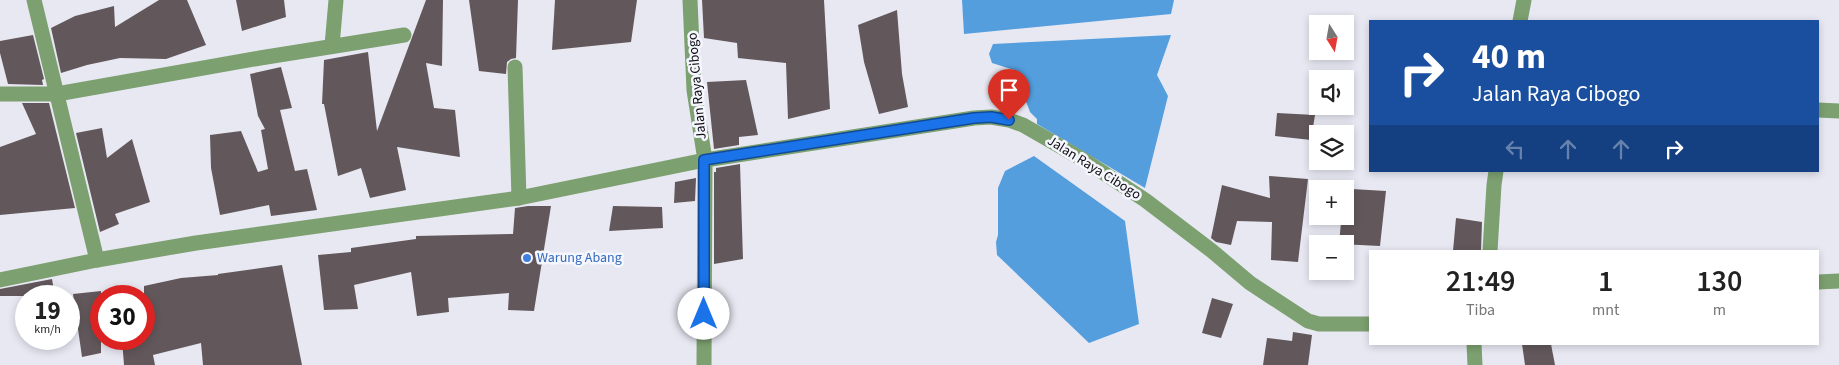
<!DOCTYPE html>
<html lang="id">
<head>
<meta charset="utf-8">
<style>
	body { margin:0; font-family:"Source Sans 3",sans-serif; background:#f2f2f2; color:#222; height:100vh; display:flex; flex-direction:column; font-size:19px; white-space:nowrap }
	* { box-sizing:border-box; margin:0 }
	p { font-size:16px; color:#767676 }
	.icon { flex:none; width:28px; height:28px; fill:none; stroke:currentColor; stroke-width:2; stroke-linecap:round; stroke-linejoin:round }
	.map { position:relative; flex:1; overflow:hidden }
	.details { position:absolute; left:1369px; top:250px; width:450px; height:95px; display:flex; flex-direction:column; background:#fff; border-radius:0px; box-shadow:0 2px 8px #0003 }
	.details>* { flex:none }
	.guide { position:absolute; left:1369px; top:20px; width:450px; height:152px; border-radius:0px; box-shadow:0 2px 8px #0003; background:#1a4fa0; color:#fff; overflow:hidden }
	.needle { width:32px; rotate:169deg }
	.fabs { position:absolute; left:1309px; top:15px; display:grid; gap:10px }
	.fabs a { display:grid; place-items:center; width:45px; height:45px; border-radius:0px; background:#fff; box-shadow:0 2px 8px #0003; font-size:25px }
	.speed { position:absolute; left:15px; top:285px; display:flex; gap:10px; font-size:25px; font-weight:700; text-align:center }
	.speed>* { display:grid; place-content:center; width:65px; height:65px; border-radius:50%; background:#fff; box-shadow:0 2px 8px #0003; line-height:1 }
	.speed small { font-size:12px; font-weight:400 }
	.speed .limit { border:8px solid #d22; background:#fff; color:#111 }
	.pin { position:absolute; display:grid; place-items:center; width:42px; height:42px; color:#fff; margin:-51px -21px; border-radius:50% 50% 50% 0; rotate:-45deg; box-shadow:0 0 5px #0007 }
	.pin .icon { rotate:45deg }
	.me { position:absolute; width:55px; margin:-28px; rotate:0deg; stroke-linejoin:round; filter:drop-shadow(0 0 4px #0008) }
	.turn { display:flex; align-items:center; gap:18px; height:105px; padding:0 20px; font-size:22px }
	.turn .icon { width:65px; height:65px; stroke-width:2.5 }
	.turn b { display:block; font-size:35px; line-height:42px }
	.lanes { display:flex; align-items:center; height:48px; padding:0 20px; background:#0003; justify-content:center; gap:25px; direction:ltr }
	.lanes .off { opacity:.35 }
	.eta { display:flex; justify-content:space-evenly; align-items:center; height:85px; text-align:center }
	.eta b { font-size:30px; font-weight:600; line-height:35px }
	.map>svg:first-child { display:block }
</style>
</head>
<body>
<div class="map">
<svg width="1839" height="365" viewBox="0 0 1839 365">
	<rect width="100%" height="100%" fill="#e8e8f3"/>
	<g fill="#549ede">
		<path d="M 962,0 L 1174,0 L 1171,14 L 964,34 Z"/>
		<path d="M 1171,35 L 1157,75 L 1168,96 L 1145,188 L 1037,124 L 1037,119 L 1030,112 L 1014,70 L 992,63 L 989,54 L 993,44 Z"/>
		<path d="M 1034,156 L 1125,221 L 1139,324 L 1089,343 L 997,255 L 996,242 L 998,235 L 998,188 L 1005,171 Z"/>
	</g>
	<g fill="#62585b">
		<path d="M 159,0 L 187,0 L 206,45 L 166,59 L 120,58 L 87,65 L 61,73 L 51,28 L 75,16 L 114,6 L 115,27 Z"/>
		<path d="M 236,0 L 284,0 L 286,17 L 242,31 Z"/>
		<path d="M 426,0 L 443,0 L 442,66 L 426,63 L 434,108 L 455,110 L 460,157 L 397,147 L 406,190 L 370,198 L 361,168 L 338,176 L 324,104 L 322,104 L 324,60 L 368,52 L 377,131 Z"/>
		<path d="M 469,0 L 518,0 L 516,58 L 511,59 L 507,62 L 506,74 L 479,71 Z"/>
		<path d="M 555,0 L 637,0 L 631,42 L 552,50 Z"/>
		<path d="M 702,0 L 824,0 L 830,109 L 788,119 L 786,63 L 738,58 L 737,43 L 704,38 Z"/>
		<path d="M 897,10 L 902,74 L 908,107 L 879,114 L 864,62 L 858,25 Z"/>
		<path d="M 33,35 L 44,79 L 42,80 L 43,85 L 8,84 L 0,53 L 0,41 Z"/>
		<path d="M 281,67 L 292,108 L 280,110 L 295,171 L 307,169 L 317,210 L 271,216 L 269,205 L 220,215 L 211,168 L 210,135 L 241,131 L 258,172 L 268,169 L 261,130 L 265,129 L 258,116 L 250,74 Z"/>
		<path d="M 746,80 L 758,135 L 739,137 L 739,145 L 714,149 L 707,82 Z"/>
		<path d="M 22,103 L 49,103 L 75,208 L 0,215 L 0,147 L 36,134 Z"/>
		<path d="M 1277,113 L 1315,115 L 1311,140 L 1275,136 Z"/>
		<path d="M 102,128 L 107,158 L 132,139 L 150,202 L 115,214 L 119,224 L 100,232 L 76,133 Z"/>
		<path d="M 740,164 L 743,259 L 714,264 L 714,172 L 716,172 L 716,168 Z"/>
		<path d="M 1269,176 L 1308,179 L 1298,262 L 1271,260 L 1272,222 L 1237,221 L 1231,245 L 1216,242 L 1211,238 L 1222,185 L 1270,198 Z"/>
		<path d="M 696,178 L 695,201 L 674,203 L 675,182 Z"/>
		<path d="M 1352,189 L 1386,191 L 1380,246 L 1339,244 L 1341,222 L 1351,223 Z"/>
		<path d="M 528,206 L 551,206 L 534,311 L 508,310 L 509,293 L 448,298 L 449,312 L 417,316 L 411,272 L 354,285 L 358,309 L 324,310 L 318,255 L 351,252 L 351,248 L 416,239 L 416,236 L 513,234 L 515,208 Z"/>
		<path d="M 613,206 L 662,207 L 663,228 L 609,231 Z"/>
		<path d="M 1456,218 L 1482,222 L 1481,251 L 1453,251 Z"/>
		<path d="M 282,265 L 302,365 L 203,365 L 201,343 L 153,355 L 155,365 L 124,365 L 122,339 L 144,339 L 144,286 L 181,278 L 218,275 L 218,274 Z"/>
		<path d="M 52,279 L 55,296 L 0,296 L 0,289 Z"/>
		<path d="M 101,291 L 101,353 L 82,357 L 73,294 Z"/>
		<path d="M 1212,298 L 1233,304 L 1221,338 L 1202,333 Z"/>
		<path d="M 1293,332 L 1312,335 L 1308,365 L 1263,365 L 1267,338 L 1292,341 Z"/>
		<path d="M 1522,344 L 1551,344 L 1555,365 L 1525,365 Z"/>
	</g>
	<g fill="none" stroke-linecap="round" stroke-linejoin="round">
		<g stroke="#7ca06f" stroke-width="15">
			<path d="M 34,0 L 97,260"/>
			<path d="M 690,0 L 694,90 L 705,160 L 974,118 L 991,117 L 1009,120 L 1023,125 L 1084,160 L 1145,200 L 1212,251 L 1250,283 L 1308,321 L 1319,324 L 1370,324"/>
			<path d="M 1520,21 L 1524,0"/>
			<path d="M 332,46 L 336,0"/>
			<path d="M 515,67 L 519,198"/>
			<path d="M 0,94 L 57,94 L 260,58 L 404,35"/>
			<path d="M 1818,110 L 1839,111"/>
			<path d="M 1490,251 L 1494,185 L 1496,171"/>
			<path d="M 0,280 L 97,260 L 196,243 L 519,198 L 705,160 L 704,365"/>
			<path d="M 1818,282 L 1839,281"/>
			<path d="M 1474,344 L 1475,365"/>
		</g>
	</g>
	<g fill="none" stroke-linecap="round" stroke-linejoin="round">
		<defs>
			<path id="route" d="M 704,314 L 704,160 L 974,118 L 991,117 L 1009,120"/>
		</defs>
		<use href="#route" stroke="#114b97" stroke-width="12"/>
		<use href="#route" stroke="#1a73e8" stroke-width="9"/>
	</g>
	<circle fill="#3f7fe0" stroke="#f5f6fe" stroke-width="2" cx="527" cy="258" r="5"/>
	<g text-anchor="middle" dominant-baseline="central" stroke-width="5" stroke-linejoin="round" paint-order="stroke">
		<g font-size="14" fill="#0c0c0f" stroke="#f5f6fe">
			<text transform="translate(697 86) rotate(-95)">Jalan Raya Cibogo</text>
			<text transform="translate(1094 168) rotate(32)">Jalan Raya Cibogo</text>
		</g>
		<g font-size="14" fill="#366cbe" stroke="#f5f6fe" text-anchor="start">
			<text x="537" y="258">Warung Abang</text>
		</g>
	</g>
</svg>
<div class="fabs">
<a><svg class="needle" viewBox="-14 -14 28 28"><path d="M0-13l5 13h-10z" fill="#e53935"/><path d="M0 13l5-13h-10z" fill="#767676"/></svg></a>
<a><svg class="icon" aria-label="sound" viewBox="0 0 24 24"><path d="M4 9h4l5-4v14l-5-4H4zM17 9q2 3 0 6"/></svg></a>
<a><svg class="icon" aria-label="layers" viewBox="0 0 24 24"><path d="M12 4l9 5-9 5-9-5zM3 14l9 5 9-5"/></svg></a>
<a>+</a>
<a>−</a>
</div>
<div class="speed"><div>19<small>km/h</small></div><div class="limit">30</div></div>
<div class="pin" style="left:1009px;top:120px;background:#d93025"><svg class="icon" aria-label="arrive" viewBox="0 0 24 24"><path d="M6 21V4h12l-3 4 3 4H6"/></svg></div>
<svg class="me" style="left:704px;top:314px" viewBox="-20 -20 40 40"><circle r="19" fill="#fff"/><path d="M0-13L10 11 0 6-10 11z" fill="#1a73e8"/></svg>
<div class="guide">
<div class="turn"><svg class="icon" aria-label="right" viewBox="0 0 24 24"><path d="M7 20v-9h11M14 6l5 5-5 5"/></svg><div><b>40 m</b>Jalan Raya Cibogo</div></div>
<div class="lanes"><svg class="icon off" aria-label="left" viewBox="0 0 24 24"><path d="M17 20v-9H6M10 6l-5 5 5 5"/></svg><svg class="icon off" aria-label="ahead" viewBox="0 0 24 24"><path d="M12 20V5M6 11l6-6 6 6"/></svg><svg class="icon off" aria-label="ahead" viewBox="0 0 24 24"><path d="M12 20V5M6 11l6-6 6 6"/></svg><svg class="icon" aria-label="right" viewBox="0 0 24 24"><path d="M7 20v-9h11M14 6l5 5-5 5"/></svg></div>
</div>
<section class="details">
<div class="eta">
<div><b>21:49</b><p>Tiba</p></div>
<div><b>1</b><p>mnt</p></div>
<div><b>130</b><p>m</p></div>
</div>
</section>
</div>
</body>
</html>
